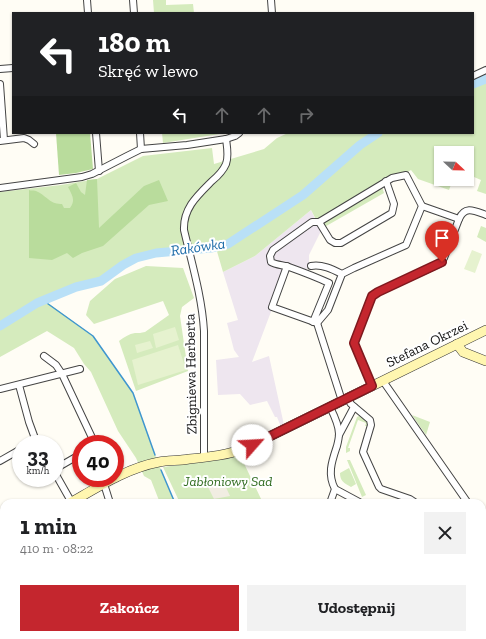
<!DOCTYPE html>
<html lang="pl">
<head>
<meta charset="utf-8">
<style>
	body { margin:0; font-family:"Zilla Slab",serif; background:#f2f2f2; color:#202124; height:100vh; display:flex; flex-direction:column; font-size:15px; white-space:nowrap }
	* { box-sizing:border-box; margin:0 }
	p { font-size:13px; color:#757577 }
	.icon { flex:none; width:22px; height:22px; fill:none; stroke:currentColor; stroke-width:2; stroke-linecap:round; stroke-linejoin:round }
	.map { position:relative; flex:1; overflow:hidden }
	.panel { position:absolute; left:0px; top:499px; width:486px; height:140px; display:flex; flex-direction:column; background:#fff; border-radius:12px 12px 0 0; box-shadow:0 1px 3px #0004 }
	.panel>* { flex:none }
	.banner { position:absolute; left:12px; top:12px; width:462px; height:122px; border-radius:0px; box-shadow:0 1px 3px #0004; background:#202124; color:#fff; overflow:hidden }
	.needle { width:26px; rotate:112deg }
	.controls { position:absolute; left:434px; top:146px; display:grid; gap:8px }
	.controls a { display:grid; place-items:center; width:40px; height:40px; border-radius:0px; background:#fff; box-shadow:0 1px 3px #0004; font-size:20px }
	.speed { position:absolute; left:12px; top:435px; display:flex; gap:8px; font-size:20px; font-weight:700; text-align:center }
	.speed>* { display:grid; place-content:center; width:52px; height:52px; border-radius:50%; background:#fff; box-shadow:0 1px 3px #0004; line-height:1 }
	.speed small { font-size:10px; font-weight:400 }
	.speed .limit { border:6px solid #d22; background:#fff; color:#111 }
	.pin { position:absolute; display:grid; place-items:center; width:34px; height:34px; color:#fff; margin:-41px -17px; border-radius:50% 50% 50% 0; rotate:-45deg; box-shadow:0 0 4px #0007 }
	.pin .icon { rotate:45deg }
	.me { position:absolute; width:44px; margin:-22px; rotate:64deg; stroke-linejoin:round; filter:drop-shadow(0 0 3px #0008) }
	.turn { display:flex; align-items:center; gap:14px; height:84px; padding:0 20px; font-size:18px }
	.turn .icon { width:52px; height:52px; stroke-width:2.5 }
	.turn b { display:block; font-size:28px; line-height:34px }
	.lanes { display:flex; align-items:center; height:38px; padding:0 20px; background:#0003; justify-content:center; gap:20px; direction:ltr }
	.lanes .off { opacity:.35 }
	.round { display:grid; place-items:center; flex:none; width:42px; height:42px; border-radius:0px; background:#f2f2f2 }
	.head { display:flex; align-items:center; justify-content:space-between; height:68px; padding:0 20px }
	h1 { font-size:24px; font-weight:800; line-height:30px }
	.action { display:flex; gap:8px; margin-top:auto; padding:8px 20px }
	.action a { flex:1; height:46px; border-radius:0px; background:#c4262e; color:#fff; font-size:16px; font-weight:800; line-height:46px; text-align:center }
	.action a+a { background:#f2f2f2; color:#202124 }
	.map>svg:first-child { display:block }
</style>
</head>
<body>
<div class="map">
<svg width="486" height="639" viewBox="0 0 486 639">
	<rect width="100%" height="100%" fill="#fffdf5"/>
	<path fill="#eee6ef" d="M 311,210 L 321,231 L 309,255 L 309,262 L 306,271 L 289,264 L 252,362 L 269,356 L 284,425 L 281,427 L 277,417 L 275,417 L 267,401 L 250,405 L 240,394 L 218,395 L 216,360 L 239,357 L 234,350 L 227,323 L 238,320 L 223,272 L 255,256 Z"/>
	<g fill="#d5ebbd">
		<path d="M 153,0 L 166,0 L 166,5 L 193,4 L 194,13 L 154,13 Z"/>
		<path d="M 486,68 L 486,194 L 477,191 L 481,180 L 467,174 L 467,153 L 441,153 L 441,179 L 453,179 L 449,190 L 418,179 L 411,170 L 382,187 L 384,193 L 321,229 L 311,210 L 255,256 L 223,272 L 216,248 L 156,253 L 136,258 L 123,265 L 101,281 L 76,287 L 44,300 L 93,336 L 133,393 L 155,455 L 175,503 L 160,503 L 151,480 L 144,476 L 136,458 L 118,431 L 91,372 L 84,364 L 74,348 L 47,331 L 0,357 L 0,192 L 61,185 L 97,179 L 143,156 L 212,148 L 214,164 L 264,149 L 277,138 L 288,133 L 473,133 L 473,72 L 474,73 Z"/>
		<path d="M 162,133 L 226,133 L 163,143 Z"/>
		<path d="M 481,226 L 486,228 L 486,242 L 477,237 Z"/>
		<path d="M 146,266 L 183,268 L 194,298 L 182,307 L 180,316 L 188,371 L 136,391 L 119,341 C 124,337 129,334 135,333 C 139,333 141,333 145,332 L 169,315 L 163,301 L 94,324 L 86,315 L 90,301 L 115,279 Z"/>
		<path d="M 412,415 L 430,422 L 426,435 Z"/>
		<path d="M 359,416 L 360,416 L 367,422 L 368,426 L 365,426 L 366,423 L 358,420 L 348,448 L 350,448 L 350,451 L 346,453 L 346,447 L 357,417 Z"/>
		<path d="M 240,455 L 263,503 L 180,503 L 163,467 L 226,459 Z"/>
		<path d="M 347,460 L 350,460 L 366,495 L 362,497 Z"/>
		<path d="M 349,468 L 356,484 L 351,487 C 344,483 340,481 340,473 Z"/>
		<path d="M 195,635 L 237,635 L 239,639 L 196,639 Z"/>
	</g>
	<g fill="#b9dc9c">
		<path d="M 56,133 L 90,133 L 93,169 L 76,173 L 59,175 Z"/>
		<path d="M 97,179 L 99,228 L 144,186 L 159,180 L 168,201 L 149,205 L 103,246 L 82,253 L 73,258 L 67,253 L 52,260 L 29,258 L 29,190 C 31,191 33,190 36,191 C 45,194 50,205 62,204 L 64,208 L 70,208 C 76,200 72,195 68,187 L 76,183 L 81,192 L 85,195 L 87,180 Z"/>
	</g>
	<g fill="#e6f2cf">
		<path d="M 472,250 L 482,254 L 475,273 L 464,269 Z"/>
		<path d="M 175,327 L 179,340 L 156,348 L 153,334 Z"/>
		<path d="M 150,341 L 153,348 L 137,353 L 135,345 Z"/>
		<path d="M 178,345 L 186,370 L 138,385 L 132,360 Z"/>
		<path d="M 237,635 L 291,635 L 292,639 L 239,639 Z"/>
	</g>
	<path fill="#f1ede2" d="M 223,481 L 230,496 L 214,499 L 206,483 Z"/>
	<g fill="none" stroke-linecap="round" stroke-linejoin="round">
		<g stroke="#3f96cf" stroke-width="1.5">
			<path d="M 44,301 L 93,336 L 133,393 L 155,455"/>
			<path d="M 161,470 L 175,503"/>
			<path d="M 227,635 L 231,639"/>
		</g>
		<g stroke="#b9e0f7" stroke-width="9">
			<path d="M 473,84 L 486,79"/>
			<path d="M 0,326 L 37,303 L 76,287 L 101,281 L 123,265 L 136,258 L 156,253 L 211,248 L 228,244 L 303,195 L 360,145 L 378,133"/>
		</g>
		<defs>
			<g id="street">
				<path d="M 87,0 L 88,13"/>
				<path d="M 133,0 L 134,13"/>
				<path d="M 271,0 L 272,13"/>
				<path d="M 0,69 L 13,68"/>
				<path d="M 473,76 L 486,70"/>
				<path d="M 0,84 L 4,140"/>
				<path d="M 96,133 L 99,171"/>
				<path d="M 140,133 L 141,149"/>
				<path d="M 0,141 L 24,138 L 29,140 L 34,144"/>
				<path d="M 0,188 L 82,177 L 92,174 L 127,156 L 141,149 L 187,145 L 226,139 L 235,136 L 239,133"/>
				<path d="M 459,219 C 465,205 475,211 486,215"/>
				<path d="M 319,222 L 330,240 L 335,243 L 341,243 L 392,213 L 394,204 L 386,181"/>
				<path d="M 287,266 L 272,307 L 317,323 L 342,401"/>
				<path d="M 311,266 C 322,264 332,269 342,274"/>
				<path d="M 313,322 L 329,283 C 316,277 303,272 289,267 C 283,265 276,265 271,262 L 270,256 L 273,250 L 312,222 L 319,222 L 392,178 L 406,175 L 422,206 L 406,245 L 354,268 L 342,274 L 328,310 L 317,323"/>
				<path d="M 44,356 L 56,365 L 62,374 L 95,444"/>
				<path d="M 383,381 L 468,503"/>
				<path d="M 19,385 L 29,422 L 36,441 L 36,444"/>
				<path d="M 372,386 L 354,343 L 372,296 L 378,292 L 441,263 L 444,258 L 459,219 L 422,206"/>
				<path d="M 0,389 L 80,369"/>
				<path d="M 347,398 L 351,404 L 370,420 L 371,425 L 363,452 L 379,487 L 381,489 L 410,499 L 416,503"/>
				<path d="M 339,435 L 354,407"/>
				<path d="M 204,457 L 204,331 C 202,297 192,264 184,230 C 183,208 198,195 212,181 C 218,176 223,171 226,164 C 229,156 227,147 226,139"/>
				<path d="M 0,461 L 21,449"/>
				<path d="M 55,469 L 81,454"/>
				<path d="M 55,473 L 72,503"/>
				<path d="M 104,484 L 110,503"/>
				<path d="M 335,489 L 361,503"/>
				<path d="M 330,503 L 335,489 C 327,474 332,461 337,446 C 338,442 339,438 339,434 C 339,425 334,415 330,407"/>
				<path d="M 482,525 L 486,530"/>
				<path d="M 482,576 L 486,578"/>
				<path d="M 0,598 L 4,598"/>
				<path d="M 122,635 L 123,639"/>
				<path d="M 296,635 L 298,639"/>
				<path d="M 341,635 L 341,636"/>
				<path d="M 477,635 L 478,639"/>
				<path d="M 73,639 L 75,635"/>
			</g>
			<g id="secondary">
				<path d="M 457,344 L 463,352 L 486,361"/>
				<path d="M 70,503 C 98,487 127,468 159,462 C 169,460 179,461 189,459 C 209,457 228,455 246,448 L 486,330"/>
				<path d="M 0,542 L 4,540"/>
			</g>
		</defs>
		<use href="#street" stroke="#444" stroke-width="8"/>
		<use href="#secondary" stroke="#333" stroke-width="10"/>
		<use href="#street" stroke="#fff" stroke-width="6"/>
		<use href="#secondary" stroke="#fff6b0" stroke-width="9"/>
	</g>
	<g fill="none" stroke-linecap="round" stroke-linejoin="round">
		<defs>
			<path id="route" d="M 252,445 L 372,386 L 354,343 L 372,296 L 378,292 L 442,262"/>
		</defs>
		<use href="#route" stroke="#7f191e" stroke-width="10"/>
		<use href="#route" stroke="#c4262e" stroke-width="7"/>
	</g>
	<g text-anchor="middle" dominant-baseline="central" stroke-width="4" stroke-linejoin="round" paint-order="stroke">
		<g font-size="14" fill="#111" stroke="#fff">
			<text transform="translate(427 344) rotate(-26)">Stefana Okrzei</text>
			<text transform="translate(191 374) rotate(-91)">Zbigniewa Herberta</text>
		</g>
		<g font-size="14" font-style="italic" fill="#2f6b1f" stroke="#fff">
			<text x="228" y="481">Jabłoniowy Sad</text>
		</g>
		<g font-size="15" font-style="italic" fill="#1768a6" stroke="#fff">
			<text transform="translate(198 247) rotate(-8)">Rakówka</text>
		</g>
	</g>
</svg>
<div class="controls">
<a><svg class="needle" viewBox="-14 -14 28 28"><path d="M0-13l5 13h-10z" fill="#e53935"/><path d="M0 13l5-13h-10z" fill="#757577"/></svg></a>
</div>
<div class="speed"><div>33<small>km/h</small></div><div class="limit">40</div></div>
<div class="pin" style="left:442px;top:262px;background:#d93025"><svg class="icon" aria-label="arrive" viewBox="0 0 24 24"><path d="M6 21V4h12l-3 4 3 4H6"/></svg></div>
<svg class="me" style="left:252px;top:445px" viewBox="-20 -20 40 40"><circle r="19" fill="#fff"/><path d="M0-13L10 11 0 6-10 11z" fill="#c4262e"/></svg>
<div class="banner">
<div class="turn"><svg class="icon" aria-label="left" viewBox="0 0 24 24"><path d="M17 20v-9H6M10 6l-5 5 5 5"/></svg><div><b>180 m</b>Skręć w lewo</div></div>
<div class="lanes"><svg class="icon" aria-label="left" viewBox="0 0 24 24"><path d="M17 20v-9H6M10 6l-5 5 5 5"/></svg><svg class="icon off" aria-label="ahead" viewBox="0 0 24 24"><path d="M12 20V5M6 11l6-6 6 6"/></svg><svg class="icon off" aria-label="ahead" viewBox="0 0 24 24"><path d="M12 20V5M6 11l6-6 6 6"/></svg><svg class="icon off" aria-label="right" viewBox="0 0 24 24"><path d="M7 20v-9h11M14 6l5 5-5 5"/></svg></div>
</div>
<section class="panel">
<div class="head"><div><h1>1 min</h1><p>410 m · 08:22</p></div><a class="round"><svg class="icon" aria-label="close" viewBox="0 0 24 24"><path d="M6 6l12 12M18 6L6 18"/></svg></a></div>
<div class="action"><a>Zakończ</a><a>Udostępnij</a></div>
</section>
</div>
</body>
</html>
